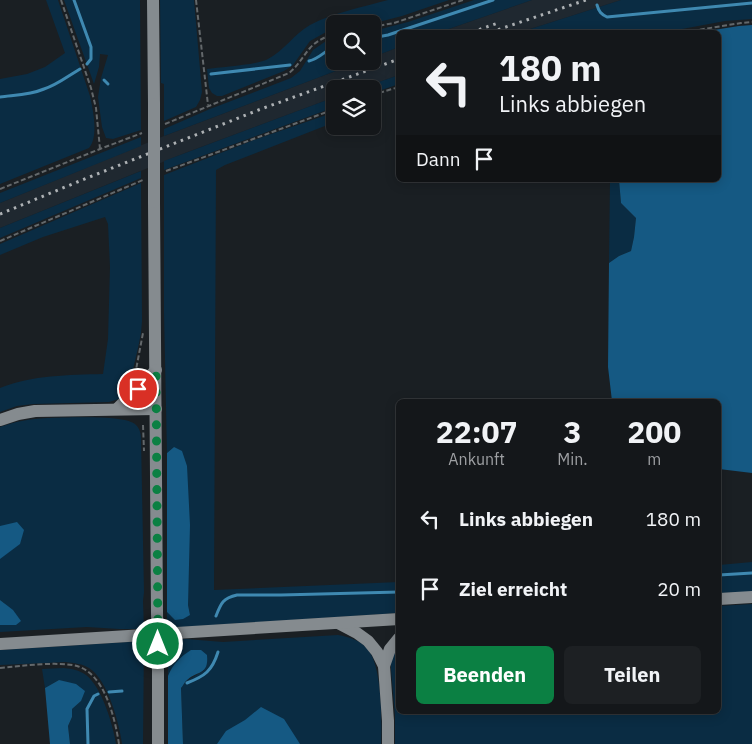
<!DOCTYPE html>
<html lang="de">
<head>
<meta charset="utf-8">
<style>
	body { margin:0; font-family:"IBM Plex Sans",sans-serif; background:#1d2023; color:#f1f3f6; height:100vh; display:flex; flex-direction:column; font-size:19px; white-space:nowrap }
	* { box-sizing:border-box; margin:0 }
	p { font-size:16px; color:#9d9fa2 }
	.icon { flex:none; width:28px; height:28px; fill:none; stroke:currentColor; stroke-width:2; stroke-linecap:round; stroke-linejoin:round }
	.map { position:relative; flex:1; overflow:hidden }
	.drawer { position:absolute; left:396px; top:399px; width:325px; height:315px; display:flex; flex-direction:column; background:#14171a; border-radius:8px; box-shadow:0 2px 12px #0003,0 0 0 1px #333639 }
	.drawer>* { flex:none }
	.hud { position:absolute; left:396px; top:30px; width:325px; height:152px; border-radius:8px; box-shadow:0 2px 12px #0003,0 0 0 1px #333639; background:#14171a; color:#f1f3f6; overflow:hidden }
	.buttons { position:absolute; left:326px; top:15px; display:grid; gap:10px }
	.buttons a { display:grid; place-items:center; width:55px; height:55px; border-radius:8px; background:#14171a; box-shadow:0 2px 12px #0003,0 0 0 1px #333639; font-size:25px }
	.pin { position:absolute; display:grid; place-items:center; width:42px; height:42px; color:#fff; margin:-21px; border:2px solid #fff; border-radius:50%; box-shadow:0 1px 5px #0007 }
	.me { position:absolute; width:55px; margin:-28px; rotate:0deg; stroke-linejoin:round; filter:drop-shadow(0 0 4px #0008) }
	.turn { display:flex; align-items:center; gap:18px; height:105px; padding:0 20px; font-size:22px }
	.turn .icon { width:65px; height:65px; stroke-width:2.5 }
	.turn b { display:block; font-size:35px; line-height:42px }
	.then { display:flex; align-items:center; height:48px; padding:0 20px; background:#0003; gap:10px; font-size:19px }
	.eta { display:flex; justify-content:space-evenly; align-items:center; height:85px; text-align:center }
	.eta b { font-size:30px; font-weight:700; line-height:35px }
	.action { display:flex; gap:10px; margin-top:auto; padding:10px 20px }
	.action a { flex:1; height:58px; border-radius:8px; background:#0b8043; color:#fff; font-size:20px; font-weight:700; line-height:58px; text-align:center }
	.action a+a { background:#1d2023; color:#f1f3f6 }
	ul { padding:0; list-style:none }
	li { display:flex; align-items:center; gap:15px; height:70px; padding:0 20px }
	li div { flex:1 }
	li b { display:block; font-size:19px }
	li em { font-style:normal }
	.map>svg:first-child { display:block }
</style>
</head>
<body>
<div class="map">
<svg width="752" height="744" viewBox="0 0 752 744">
	<rect width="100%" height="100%" fill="#1a1f23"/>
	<g fill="#1f2830">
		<path d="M 532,0 L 621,0 L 521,32 L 440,32 Z"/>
		<path d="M 399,47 L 399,75 L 359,89 L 335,89 L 335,97 L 185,153 L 0,228 L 0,203 L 164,136 L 362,61 L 372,61 L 373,57 Z"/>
	</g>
	<g fill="#0a2c43">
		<path d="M 46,0 L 58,0 L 90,96 C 93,110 99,137 89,148 L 0,184 L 0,79 L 27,74 L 45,67 L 65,53 Z"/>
		<path d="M 64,0 L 140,0 L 141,130 L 113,139 L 106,138 L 102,127 L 98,97 L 101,78 L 108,55 L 100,54 L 99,67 L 94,84 Z"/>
		<path d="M 160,0 L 194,0 L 202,92 L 200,100 L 196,107 L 164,121 L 164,84 L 161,83 Z"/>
		<path d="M 388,0 L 449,0 L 402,16 L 371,24 L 335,24 L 335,30 L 328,31 L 310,41 L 293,65 L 284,71 L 222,96 L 217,96 L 212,93 L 209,88 L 207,69 C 221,67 257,65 268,59 C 284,51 294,34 310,25 C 332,13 363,7 388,0 Z"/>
		<path d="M 474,0 L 532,0 L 440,32 L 399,32 L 399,47 L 373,57 L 373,31 L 408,22 Z"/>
		<path d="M 621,0 L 752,0 L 752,19 L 725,21 L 666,32 L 521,32 Z"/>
		<path d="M 335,37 L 335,61 L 362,61 L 164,136 L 164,129 L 210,109 L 291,78 L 300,71 L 313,50 L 329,39 Z"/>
		<path d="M 399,75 L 399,84 L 373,93 L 372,89 L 359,89 Z"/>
		<path d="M 335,97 L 335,107 L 164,170 L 164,161 Z"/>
		<path d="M 335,112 L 335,122 L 225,165 L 216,170 L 214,590 L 399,582 L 399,613 L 167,628 L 167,612 L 171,616 L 190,615 L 188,605 L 174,447 L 167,453 L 164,313 L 164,175 L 254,140 Z"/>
		<path d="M 141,137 L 141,146 L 0,203 L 0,193 Z"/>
		<path d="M 141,171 L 141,178 L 0,238 L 0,228 Z"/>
		<path d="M 610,180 L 619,180 L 621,203 L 636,218 L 634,237 L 631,251 L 619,256 L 609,263 Z"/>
		<path d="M 141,183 L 142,321 L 141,333 L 138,348 L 130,382 L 132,388 L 122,398 L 109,402 L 33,404 L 17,406 L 0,412 L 0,388 C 32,375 69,375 103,374 L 108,339 L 110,267 L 108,224 L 105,217 L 43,237 L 0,255 L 0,244 Z"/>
		<path d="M 47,418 C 64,418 126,414 136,425 C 140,429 141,434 141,439 L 144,592 L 143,601 L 144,629 L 119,629 L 87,627 L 0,632 L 0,625 L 16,625 L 4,603 L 0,600 L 0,427 C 17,421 29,419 47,418 Z"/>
		<path d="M 752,562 L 752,592 L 719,593 L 719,565 Z"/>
		<path d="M 752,604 L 752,744 L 395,744 L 395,716 L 391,669 L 391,661 L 395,651 L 399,646 L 399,711 L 719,711 L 719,606 Z"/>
		<path d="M 338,635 C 350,637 362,641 369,651 C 382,669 382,721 381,744 L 183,744 L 181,688 L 186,681 L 205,670 L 168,676 L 168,640 L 186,639 L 223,642 Z"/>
		<path d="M 144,641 L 143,744 L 122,744 C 119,723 108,680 89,668 C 83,664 74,663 66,662 L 0,665 L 0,650 Z"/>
		<path d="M 64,668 C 72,669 79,670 86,675 C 102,687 113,725 116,744 L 70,744 L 68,726 L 72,717 L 72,709 L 81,701 L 59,680 L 45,688 L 42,669 Z"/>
	</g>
	<g fill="#155983">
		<path d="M 752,25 L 752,473 L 719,469 L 719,401 L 612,401 L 608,367 L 609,263 L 619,256 L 631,251 L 634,237 L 636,218 L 621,203 L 619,180 L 719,180 L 719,32 L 701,32 L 739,26 Z"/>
		<path d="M 174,447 L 182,451 L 187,466 L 190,525 L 188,605 L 190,615 L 183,619 L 175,620 L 167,612 L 167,453 Z"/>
		<path d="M 17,522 L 24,530 L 20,544 L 0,559 L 0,526 Z"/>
		<path d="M 0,600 L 13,610 L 21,621 L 16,625 L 0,625 Z"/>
		<path d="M 191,650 L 201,650 L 207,655 C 209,676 197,670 186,681 C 184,683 183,686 181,688 L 183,744 L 168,744 L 168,676 C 173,664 180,657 191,650 Z"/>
		<path d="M 59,680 L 76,684 L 85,691 L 81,701 L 72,709 L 72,717 L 68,726 L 70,744 L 50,744 L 45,688 Z"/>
		<path d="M 261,707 L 284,719 L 300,744 L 217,744 L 226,731 L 245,720 Z"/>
	</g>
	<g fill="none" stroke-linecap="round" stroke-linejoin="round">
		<g stroke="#3f89b1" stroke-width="3">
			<path d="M 74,0 L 91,47 L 91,59 L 87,64"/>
			<path d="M 597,5 C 599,12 601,14 607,17 L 752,3"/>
			<path d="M 372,38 L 388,35 L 493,0"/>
			<path d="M 309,61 C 319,59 326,50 335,46"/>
			<path d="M 211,74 L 290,65"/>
			<path d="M 104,80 L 108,84"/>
			<path d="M 0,97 C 15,95 30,95 44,89 C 57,85 68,76 80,69"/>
			<path d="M 719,575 L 752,573"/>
			<path d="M 216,616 C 221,603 223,598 237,595 L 281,595 L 399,592"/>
			<path d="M 187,683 C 205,676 212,671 218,652"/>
			<path d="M 109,692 L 122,691"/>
			<path d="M 88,744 L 87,709 L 94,696 L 98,694"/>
		</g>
		<g stroke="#63686b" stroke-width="2" stroke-dasharray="5 2.5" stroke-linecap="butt">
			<path d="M 61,0 L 91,88 L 96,108 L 100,149"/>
			<path d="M 196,0 L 208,105"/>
			<path d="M 372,27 L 394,23 L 463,0"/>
			<path d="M 685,32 L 741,23 L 752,22"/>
			<path d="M 372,95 L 399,87"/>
			<path d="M 165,124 L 289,73 C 298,66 303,56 310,48 C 317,40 326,37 335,33"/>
			<path d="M 166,171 L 335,109"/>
			<path d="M 0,189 L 100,149 L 142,133"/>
			<path d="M 0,241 L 143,180"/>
			<path d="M 135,375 L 143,333"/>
			<path d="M 143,425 L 144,451"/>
			<path d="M 0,668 C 22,666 56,661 77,666 C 105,674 115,719 119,744"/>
		</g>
		<g stroke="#858b8f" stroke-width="12">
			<path d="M 153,0 L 154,104"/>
			<path d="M 154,202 L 157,612"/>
			<path d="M 117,409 L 156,370"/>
			<path d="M 0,420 L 18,414 L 35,411 L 156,409"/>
			<path d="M 719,599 L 752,597"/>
			<path d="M 338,623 L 357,633 L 368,641 L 377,652 L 384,666 L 388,721 L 388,744"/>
			<path d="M 0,644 L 399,619"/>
			<path d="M 158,659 L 158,744"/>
			<path d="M 384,666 L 390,649 L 399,638"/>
		</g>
		<g stroke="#adb1b4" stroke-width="3" stroke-dasharray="2.5 5" stroke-linecap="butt">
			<path d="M 472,32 L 498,23"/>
			<path d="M 491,32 L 586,0"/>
			<path d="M 0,214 L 87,178 L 261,109 L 399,59"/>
		</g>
		<g stroke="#858b8f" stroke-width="12">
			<path d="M 154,104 L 154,202"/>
			<path d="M 157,612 L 158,659"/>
		</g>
	</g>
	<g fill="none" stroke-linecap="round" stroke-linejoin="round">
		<path stroke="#0b8043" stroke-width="9" stroke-dasharray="0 16.2" d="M 138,389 L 156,370 L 158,644"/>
	</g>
</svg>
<div class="buttons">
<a><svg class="icon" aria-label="search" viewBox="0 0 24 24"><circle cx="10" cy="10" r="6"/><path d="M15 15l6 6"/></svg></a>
<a><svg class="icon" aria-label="layers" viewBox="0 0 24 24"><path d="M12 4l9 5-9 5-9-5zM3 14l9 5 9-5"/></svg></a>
</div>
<div class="pin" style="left:138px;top:389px;background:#d93025"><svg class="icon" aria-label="arrive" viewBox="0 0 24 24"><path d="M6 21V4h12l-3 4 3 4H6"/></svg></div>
<svg class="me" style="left:158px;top:644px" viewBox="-20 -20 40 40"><circle r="17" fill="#0b8043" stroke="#fff" stroke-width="3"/><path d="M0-11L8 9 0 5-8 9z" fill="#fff"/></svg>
<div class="hud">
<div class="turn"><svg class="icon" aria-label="left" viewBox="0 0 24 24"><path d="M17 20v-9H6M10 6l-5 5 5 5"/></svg><div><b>180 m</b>Links abbiegen</div></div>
<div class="then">Dann<svg class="icon" aria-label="arrive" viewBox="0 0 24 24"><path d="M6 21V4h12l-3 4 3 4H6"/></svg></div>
</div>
<section class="drawer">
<div class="eta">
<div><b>22:07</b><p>Ankunft</p></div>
<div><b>3</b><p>Min.</p></div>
<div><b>200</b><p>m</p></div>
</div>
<ul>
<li><svg class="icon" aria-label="left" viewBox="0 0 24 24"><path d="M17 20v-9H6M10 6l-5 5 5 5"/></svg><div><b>Links abbiegen</b></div><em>180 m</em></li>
<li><svg class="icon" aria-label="arrive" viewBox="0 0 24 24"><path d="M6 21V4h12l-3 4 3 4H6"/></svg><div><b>Ziel erreicht</b></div><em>20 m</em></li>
</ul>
<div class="action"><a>Beenden</a><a>Teilen</a></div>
</section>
</div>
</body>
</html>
